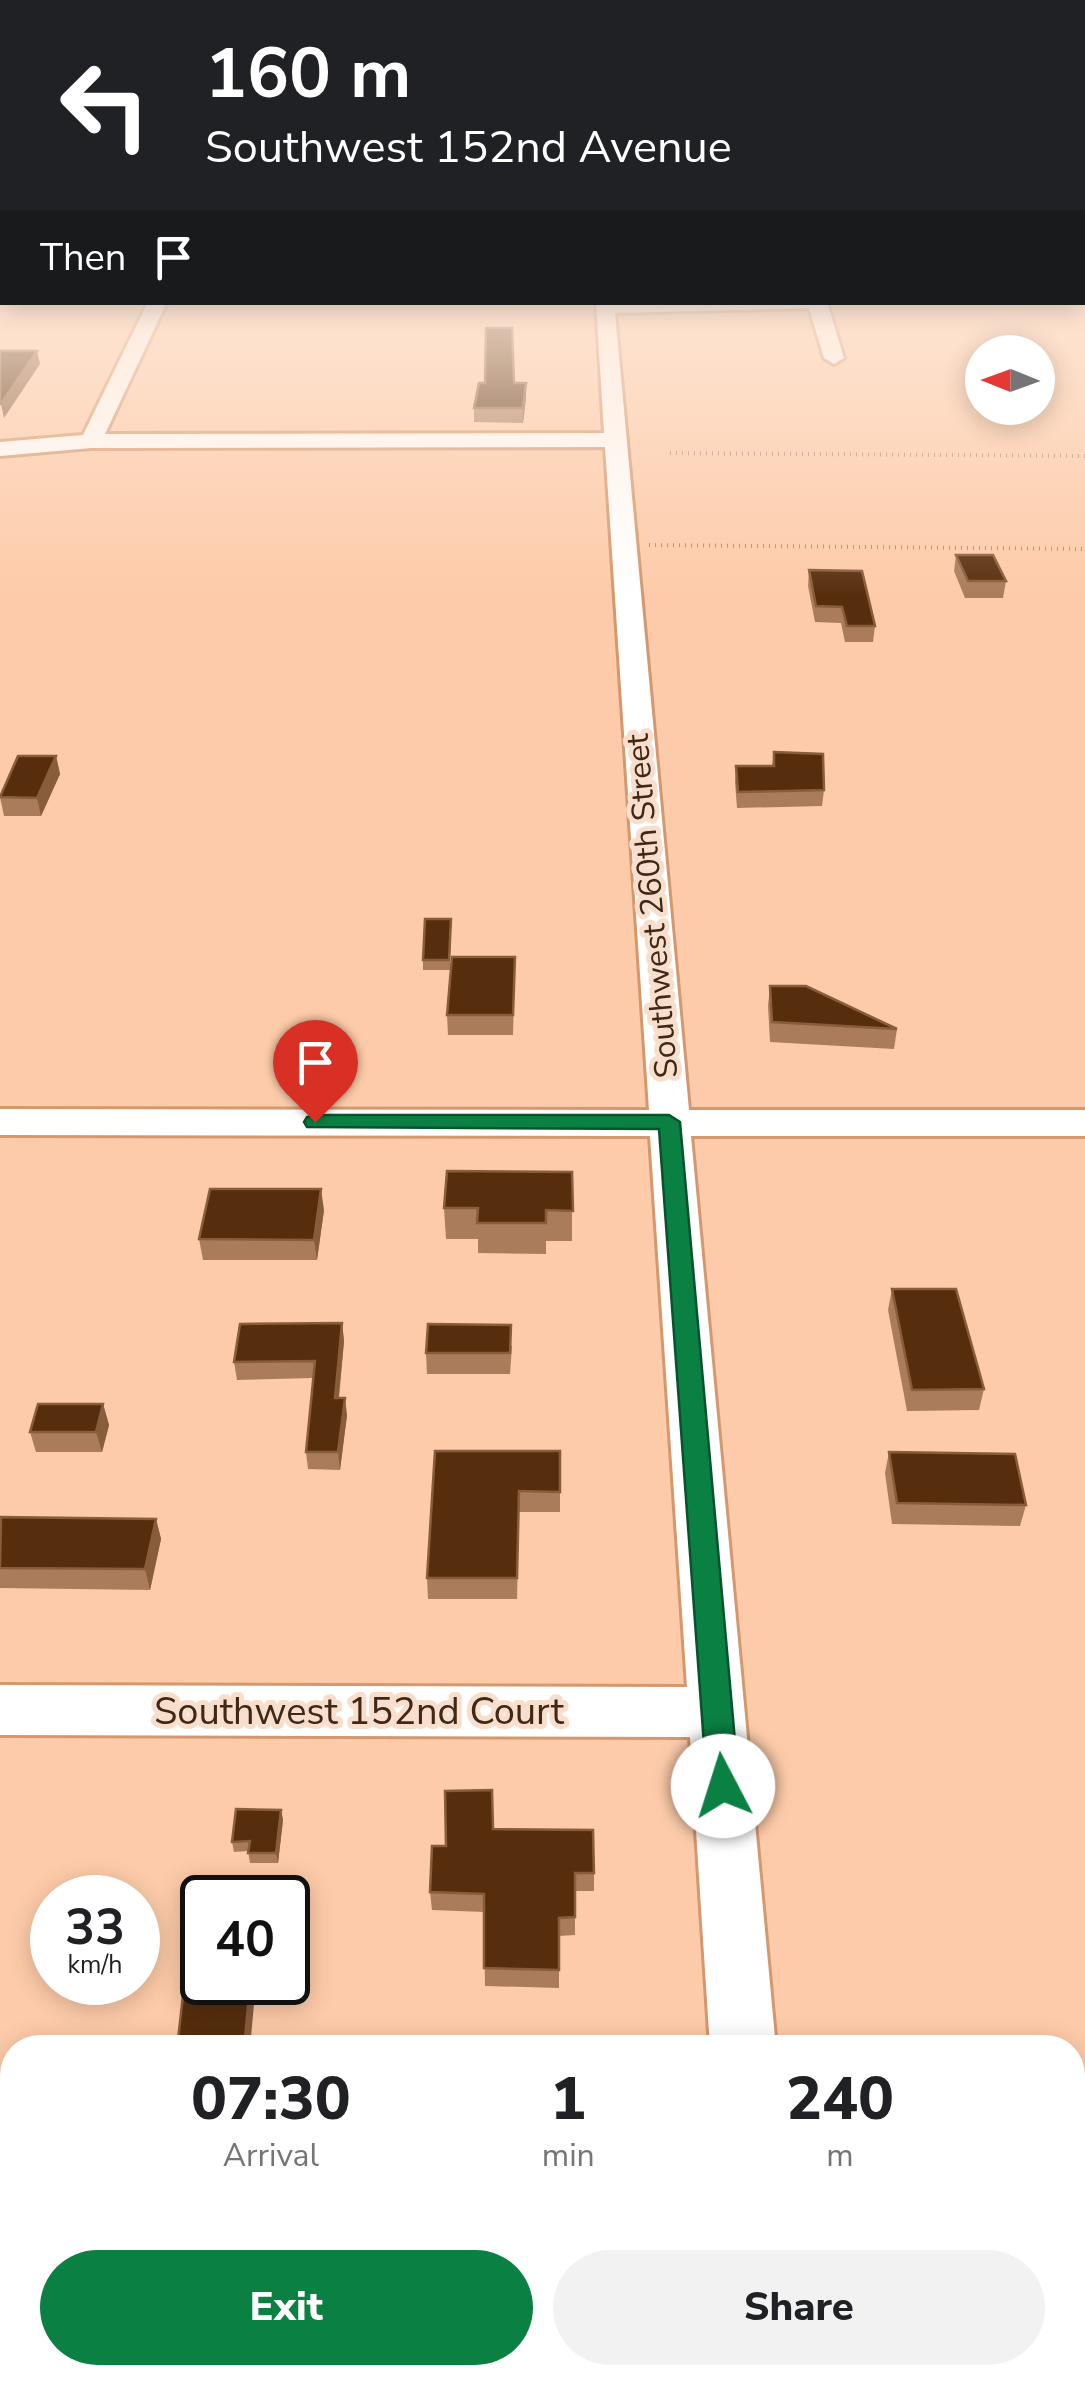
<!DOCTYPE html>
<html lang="en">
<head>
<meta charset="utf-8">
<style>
	body { margin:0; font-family:"Nunito Sans",sans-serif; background:#f2f2f2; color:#202124; height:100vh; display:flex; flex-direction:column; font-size:38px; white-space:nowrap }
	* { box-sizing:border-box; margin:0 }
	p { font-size:32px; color:#757577 }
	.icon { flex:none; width:55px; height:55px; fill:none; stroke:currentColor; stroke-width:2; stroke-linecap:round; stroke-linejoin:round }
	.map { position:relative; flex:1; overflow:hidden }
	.panel { position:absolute; left:0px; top:2035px; width:1085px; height:350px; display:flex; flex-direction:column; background:#fff; border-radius:40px 40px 0 0; box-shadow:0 5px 25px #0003 }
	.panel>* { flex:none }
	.guide { position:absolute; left:0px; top:0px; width:1085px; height:305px; box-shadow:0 5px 25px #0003; background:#202124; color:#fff; overflow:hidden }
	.needle { width:65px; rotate:271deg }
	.buttons { position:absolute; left:965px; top:335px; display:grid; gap:20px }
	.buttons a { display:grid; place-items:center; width:90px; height:90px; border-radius:50%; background:#fff; box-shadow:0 5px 25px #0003; font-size:50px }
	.speed { position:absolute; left:30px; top:1875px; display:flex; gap:20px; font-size:50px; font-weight:700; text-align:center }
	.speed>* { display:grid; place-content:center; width:130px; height:130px; border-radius:50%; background:#fff; box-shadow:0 5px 25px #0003; line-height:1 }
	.speed small { font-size:25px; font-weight:400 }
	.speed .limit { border:5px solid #111; border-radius:15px; background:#fff; color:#111 }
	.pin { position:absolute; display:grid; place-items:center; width:85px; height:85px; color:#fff; margin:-102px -42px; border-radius:50% 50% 50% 0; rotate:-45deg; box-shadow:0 0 10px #0007 }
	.pin .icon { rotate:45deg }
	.me { position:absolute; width:110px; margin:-55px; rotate:355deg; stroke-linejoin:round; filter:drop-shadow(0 0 8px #0008) }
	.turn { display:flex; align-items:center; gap:35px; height:210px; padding:0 40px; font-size:45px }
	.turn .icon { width:130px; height:130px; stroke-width:2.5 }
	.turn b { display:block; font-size:70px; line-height:85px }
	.then { display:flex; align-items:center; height:95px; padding:0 40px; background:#0003; gap:20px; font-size:38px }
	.eta { display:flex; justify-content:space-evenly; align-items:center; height:170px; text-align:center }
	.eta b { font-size:60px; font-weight:800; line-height:70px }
	.cta { display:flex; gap:20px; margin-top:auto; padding:20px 40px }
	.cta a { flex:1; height:115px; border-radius:60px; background:#0b8043; color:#fff; font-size:40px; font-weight:800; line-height:115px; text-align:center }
	.cta a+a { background:#f2f2f2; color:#202124 }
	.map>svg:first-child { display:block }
</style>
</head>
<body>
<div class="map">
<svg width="1085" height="2385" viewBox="0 0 1085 2385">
	<rect width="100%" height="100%" fill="#fdcba9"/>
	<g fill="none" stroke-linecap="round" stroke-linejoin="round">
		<defs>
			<g id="minor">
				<path d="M 0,281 L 2,282 L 2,293 L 0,293 Z"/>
				<path d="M 148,302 L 167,302 L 105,434 L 604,433 L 596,302 L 827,302 L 844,358 L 834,364 L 824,358 L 809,308 L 615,313 L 689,1110 L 1085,1110 L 1085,1136 L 691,1136 L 776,2048 L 710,2048 L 690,1737 L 0,1735 L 0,1685 L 687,1687 L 650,1136 L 0,1135 L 0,1109 L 649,1110 L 605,447 L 91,448 L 0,456 L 0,442 L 83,435 Z"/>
				<path d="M 730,2372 L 804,2372 L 805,2385 L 731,2385 Z"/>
			</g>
		</defs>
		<use href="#minor" stroke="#d3986e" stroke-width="6"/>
		<g stroke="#b0896e" stroke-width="4" stroke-dasharray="1 5" stroke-linecap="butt">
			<path d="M 670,453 L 1085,456"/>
			<path d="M 649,545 L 1085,549"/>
		</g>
		<use href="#minor" fill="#fff" fill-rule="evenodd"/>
	</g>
	<g fill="#aa7c5b">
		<path d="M 514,383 L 526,398 L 523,423 L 474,422 L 474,408 Z"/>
		<path d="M 956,555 L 1006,581 L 1003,598 L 965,598 L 954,571 Z"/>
		<path d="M 809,570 L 875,626 L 873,642 L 845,642 L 841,623 L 815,622 L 808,586 Z"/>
		<path d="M 774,752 L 824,790 L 822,806 L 737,808 L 735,782 L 736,766 L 772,766 Z"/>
		<path d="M 56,756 L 60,774 L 41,816 L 4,816 L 0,797 Z"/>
		<path d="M 451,919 L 450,970 L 423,970 L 423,960 Z"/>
		<path d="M 515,957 L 513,1035 L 448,1035 L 447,1015 Z"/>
		<path d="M 770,986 L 897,1029 L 894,1049 L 770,1042 L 768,1006 Z"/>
		<path d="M 572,1172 L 572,1241 L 546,1241 L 546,1254 L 478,1253 L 478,1239 L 446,1239 L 444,1208 Z"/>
		<path d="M 324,1210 L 317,1260 L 203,1260 L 199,1239 Z"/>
		<path d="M 892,1289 L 984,1389 L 979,1410 L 907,1411 L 888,1310 Z"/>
		<path d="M 342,1323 L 344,1341 L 339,1398 L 347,1415 L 340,1470 L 308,1469 L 306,1452 L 313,1378 L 237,1380 L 234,1362 Z"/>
		<path d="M 512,1346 L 510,1374 L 427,1374 L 426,1353 Z"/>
		<path d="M 103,1404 L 109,1425 L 102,1452 L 36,1452 L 30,1432 Z"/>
		<path d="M 560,1451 L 560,1512 L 519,1512 L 517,1599 L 428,1599 L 427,1578 Z"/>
		<path d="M 889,1452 L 1026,1505 L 1020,1526 L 892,1524 L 885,1473 Z"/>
		<path d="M 156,1519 L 161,1539 L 150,1590 L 0,1588 L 0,1520 Z"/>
		<path d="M 281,1810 L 283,1820 L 278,1863 L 250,1863 L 248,1851 L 234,1852 L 232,1842 Z"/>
		<path d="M 494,1829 L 594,1873 L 594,1891 L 575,1891 L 575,1935 L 559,1936 L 559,1988 L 485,1986 L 484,1912 L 432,1910 L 430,1892 L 446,1846 Z"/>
	</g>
	<g fill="#885d3c">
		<path d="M 37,351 L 40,364 L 4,418 L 1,404 Z"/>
		<path d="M 526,383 L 526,398 L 523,423 L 523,408 Z"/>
		<path d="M 56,756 L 60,774 L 41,816 L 37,798 Z"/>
		<path d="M 321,1189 L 324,1210 L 317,1260 L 314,1240 Z"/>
		<path d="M 342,1323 L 344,1341 L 337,1415 L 335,1398 Z"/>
		<path d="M 345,1398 L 347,1415 L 340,1470 L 338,1452 Z"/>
		<path d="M 103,1404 L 109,1425 L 102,1452 L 96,1432 Z"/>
		<path d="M 156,1519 L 161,1539 L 150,1590 L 145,1569 Z"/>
		<path d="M 281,1810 L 283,1820 L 278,1863 L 276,1853 Z"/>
		<path d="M 250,1985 L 254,2004 L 250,2048 L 244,2048 Z"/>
	</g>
	<g fill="#562e0d" stroke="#885d3c" stroke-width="2.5">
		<path d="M 486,328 L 512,328 L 514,383 L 526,383 L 523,408 L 474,408 L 479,383 L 485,383 Z"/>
		<path d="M 0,351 L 37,351 L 1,404 L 0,404 Z"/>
		<path d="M 956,555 L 993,555 L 1006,581 L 968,581 Z"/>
		<path d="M 809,570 L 862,571 L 875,626 L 847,626 L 842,607 L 816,606 Z"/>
		<path d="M 774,752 L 823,754 L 824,790 L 738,792 L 736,766 L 774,766 Z"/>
		<path d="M 18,756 L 56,756 L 37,798 L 0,797 Z"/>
		<path d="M 425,919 L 451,919 L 449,960 L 423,960 Z"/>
		<path d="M 452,957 L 515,957 L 513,1015 L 447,1015 Z"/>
		<path d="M 770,986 L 806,986 L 897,1029 L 772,1022 Z"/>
		<path d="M 447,1171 L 572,1172 L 573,1211 L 546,1210 L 546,1223 L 477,1223 L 478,1208 L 444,1208 Z"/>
		<path d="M 210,1189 L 321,1189 L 314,1240 L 199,1239 Z"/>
		<path d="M 892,1289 L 956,1289 L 984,1389 L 912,1390 Z"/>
		<path d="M 342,1323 L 335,1398 L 345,1398 L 338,1452 L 306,1452 L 315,1361 L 234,1362 L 240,1324 Z"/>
		<path d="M 428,1324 L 511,1325 L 510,1353 L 426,1353 Z"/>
		<path d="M 38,1404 L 103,1404 L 96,1432 L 30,1432 Z"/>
		<path d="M 435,1451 L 560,1451 L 560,1492 L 519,1491 L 517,1578 L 427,1578 Z"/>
		<path d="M 889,1452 L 1015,1454 L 1026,1505 L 897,1503 Z"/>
		<path d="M 1,1517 L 156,1519 L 145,1569 L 0,1568 Z"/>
		<path d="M 492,1790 L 493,1829 L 593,1830 L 594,1873 L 575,1873 L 575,1917 L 559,1918 L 559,1970 L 484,1968 L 484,1894 L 430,1892 L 432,1846 L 446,1846 L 445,1791 Z"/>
		<path d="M 236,1809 L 281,1810 L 276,1853 L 248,1853 L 250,1841 L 232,1842 Z"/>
		<path d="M 250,1985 L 244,2048 L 177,2048 L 184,1987 Z"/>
	</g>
	<linearGradient id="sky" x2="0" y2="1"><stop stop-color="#60abe0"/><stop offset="0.44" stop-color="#fee8d8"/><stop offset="1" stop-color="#fee8d8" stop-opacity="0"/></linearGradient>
	<rect width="1085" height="596" fill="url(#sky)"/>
	<path fill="#0b8043" stroke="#07532c" stroke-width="2.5" d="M 315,1115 L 669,1115 L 680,1122 L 739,1786 L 734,1797 L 723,1801 L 712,1797 L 707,1786 L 659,1129 L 307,1127 L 304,1122 L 307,1117 Z"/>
	<g text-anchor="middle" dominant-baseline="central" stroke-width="10" stroke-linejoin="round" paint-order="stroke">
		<g font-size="32" fill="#3f2816" stroke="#f8dfcd">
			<text transform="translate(652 906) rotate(-95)">Southwest 260th Street</text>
		</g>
		<g font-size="38" fill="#3f2816" stroke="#f8dfcd">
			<text x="359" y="1711">Southwest 152nd Court</text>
		</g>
	</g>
</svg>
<div class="buttons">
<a><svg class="needle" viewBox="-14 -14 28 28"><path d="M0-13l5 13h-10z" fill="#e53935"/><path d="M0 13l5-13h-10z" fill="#757577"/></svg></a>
</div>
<div class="speed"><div>33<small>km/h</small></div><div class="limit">40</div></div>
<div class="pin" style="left:315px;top:1122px;background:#d93025"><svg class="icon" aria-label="arrive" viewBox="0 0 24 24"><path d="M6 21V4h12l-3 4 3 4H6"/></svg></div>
<svg class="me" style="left:723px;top:1786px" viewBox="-20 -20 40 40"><circle r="19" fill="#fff"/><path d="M0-13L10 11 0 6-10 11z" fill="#0b8043"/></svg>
<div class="guide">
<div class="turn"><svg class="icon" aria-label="left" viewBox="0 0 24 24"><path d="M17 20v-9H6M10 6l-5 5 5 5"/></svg><div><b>160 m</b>Southwest 152nd Avenue</div></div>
<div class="then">Then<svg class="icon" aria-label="arrive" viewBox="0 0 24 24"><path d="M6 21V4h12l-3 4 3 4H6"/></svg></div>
</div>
<section class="panel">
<div class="eta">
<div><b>07:30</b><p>Arrival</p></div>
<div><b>1</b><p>min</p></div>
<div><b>240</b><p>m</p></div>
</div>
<div class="cta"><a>Exit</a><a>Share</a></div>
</section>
</div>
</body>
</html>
